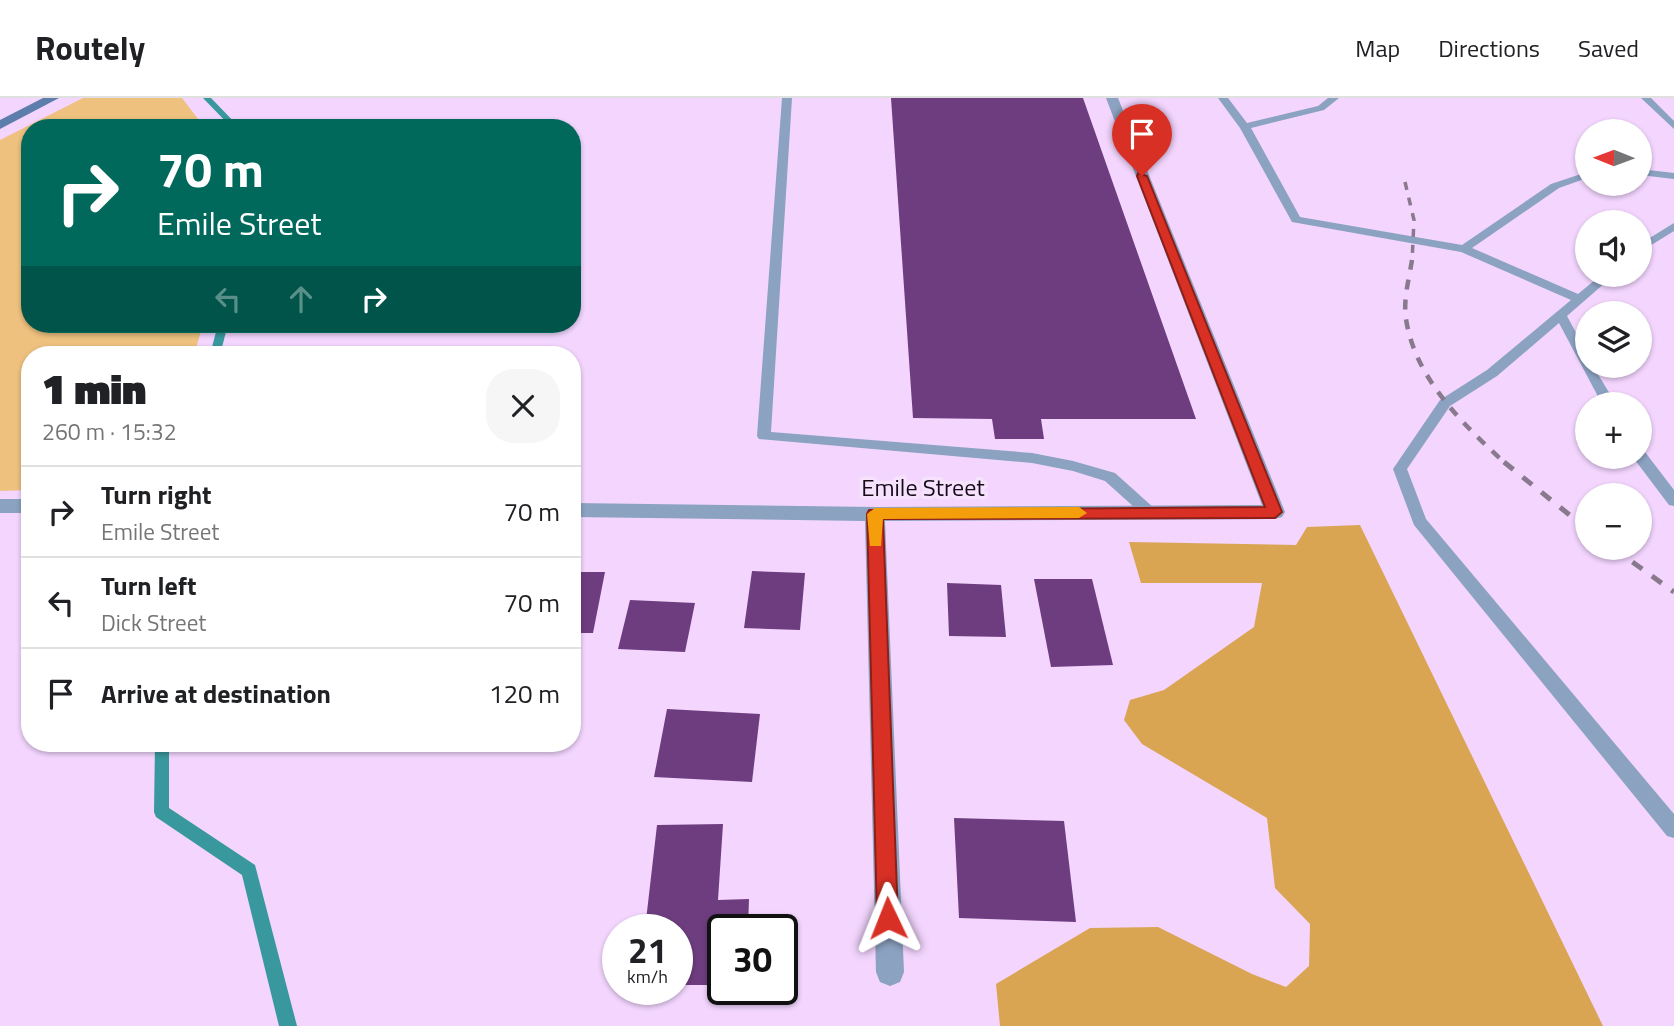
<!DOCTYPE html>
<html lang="en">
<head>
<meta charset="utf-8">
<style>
	body { margin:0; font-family:"Titillium Web",sans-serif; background:#f6f6f6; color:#202124; height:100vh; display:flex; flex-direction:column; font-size:26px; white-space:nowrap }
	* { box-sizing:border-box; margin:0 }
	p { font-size:23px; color:#757577 }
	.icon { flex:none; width:38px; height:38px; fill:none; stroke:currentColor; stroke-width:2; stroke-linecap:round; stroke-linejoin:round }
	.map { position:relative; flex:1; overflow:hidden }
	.drawer { position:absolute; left:21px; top:248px; width:560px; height:406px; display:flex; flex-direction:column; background:#fff; border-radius:28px; box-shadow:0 2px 5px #0004 }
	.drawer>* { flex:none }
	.banner { position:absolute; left:21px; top:21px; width:560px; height:214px; border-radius:28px; box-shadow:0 2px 5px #0004; background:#00695c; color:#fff; overflow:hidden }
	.needle { width:46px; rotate:271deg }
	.controls { position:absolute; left:1575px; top:21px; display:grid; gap:14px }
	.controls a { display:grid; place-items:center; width:77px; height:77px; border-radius:50%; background:#fff; box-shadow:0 2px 5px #0004; font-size:35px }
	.speed { position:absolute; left:602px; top:816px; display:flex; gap:14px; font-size:35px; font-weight:700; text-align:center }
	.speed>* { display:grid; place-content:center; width:91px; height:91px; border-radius:50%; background:#fff; box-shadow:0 2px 5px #0004; line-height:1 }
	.speed small { font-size:18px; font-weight:400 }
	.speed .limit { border:4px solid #111; border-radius:10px; background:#fff; color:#111 }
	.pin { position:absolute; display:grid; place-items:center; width:60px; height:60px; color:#fff; margin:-72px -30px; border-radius:50% 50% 50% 0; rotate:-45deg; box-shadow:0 0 7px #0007 }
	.pin .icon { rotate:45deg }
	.me { position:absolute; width:77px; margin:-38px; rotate:358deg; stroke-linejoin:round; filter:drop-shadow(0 0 5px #0008) }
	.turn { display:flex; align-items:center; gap:24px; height:147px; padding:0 21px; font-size:32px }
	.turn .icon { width:91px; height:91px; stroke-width:2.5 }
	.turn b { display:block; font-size:49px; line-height:60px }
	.lanes { display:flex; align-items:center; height:66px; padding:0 21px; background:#0003; justify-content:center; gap:35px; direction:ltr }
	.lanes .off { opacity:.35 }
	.round { display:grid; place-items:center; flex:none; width:74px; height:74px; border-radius:28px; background:#f6f6f6 }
	.overview { display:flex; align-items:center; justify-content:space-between; height:119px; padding:0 21px }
	h1 { font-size:42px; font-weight:800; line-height:52px }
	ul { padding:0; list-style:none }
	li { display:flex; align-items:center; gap:21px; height:91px; padding:0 21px; border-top:2px solid #e0e0e0 }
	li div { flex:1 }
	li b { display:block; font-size:26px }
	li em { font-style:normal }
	header { display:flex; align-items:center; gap:42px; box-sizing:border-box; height:98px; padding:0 35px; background:#fff; border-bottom:2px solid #e0e0e0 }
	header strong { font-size:33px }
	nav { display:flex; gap:38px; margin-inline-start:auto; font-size:24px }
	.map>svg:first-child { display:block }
</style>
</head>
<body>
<header>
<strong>Routely</strong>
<nav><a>Map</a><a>Directions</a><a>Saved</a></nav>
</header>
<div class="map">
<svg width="1674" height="928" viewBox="0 0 1674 928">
	<rect width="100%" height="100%" fill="#f7e2fe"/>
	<path fill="#f3d5fe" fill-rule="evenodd" d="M 0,0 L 1674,0 L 1674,928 L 0,928 ZM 30,30 L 572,30 L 572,226 L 30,226 ZM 1587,33 L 1640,33 L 1640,86 L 1587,86 ZM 1587,124 L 1640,124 L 1640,177 L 1587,177 ZM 1587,215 L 1640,215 L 1640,268 L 1587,268 ZM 30,257 L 572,257 L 572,646 L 30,646 ZM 1587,306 L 1640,306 L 1640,359 L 1587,359 ZM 1587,397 L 1640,397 L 1640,450 L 1587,450 ZM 618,831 L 677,831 L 677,891 L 618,891 ZM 723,831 L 782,831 L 782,891 L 723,891 Z"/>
	<path fill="#eec17e" d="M 83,0 L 182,0 L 205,30 L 30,30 L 30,226 L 203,226 L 194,257 L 30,257 L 30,392 L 0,393 L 0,42 Z"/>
	<path fill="#daa553" d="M 1360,427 L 1603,928 L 1000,928 L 996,886 L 1090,830 L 1158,829 L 1252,876 L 1286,889 L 1309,868 L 1310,826 L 1275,790 L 1267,720 L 1142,646 L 1124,622 L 1130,602 L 1164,592 L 1254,529 L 1262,485 L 1141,485 L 1129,444 L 1296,447 L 1307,429 Z"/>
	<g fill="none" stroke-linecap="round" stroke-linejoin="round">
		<g fill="#38989d" fill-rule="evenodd">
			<path d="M 203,0 L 211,0 L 240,30 L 232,30 Z"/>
			<path d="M 218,226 L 228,226 L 220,257 L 210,257 Z"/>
			<path d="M 155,646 L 169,646 L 169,710 L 255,767 L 297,928 L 279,928 L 242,777 L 156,719 L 154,714 Z"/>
		</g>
	</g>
	<g fill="#6e3d7f">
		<path d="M 891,0 L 1083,0 L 1196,321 L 1041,321 L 1044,341 L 995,341 L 992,321 L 913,320 Z"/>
		<path d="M 752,473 L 805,475 L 800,532 L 744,530 Z"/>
		<path d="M 572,474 L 605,474 L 593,535 L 572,535 Z"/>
		<path d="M 1034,481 L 1092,481 L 1113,567 L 1051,569 Z"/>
		<path d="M 947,485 L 1001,487 L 1006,539 L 949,538 Z"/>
		<path d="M 630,502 L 695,505 L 685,554 L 618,551 Z"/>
		<path d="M 667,611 L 760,616 L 752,684 L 654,679 Z"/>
		<path d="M 954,720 L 1064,723 L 1076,824 L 959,820 Z"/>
		<path d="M 723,726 L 718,802 L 749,801 L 748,831 L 723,831 L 723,887 L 677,887 L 677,831 L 645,831 L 657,727 Z"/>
	</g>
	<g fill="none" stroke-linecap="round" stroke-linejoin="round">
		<g fill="#8ba2c1" fill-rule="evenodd">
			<path d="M 782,0 L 792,0 L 771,334 L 1032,355 L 1073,363 L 1115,375 L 1154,410 L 1157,414 L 1154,418 L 1144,418 L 1105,383 L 1073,373 L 1032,365 L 759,341 L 757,338 Z"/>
			<path d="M 1218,0 L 1228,0 L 1247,25 L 1318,8 L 1328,0 L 1339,0 L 1324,12 L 1251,30 L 1300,119 L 1462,147 L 1551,86 L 1587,74 L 1587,80 L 1559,90 L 1472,150 L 1578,196 L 1601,177 L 1614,177 L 1567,218 L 1587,255 L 1587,268 L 1593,268 L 1616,306 L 1602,306 L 1559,225 L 1497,278 L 1450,308 L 1407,371 L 1426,421 L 1674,716 L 1674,740 L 1667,738 L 1414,427 L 1393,371 L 1440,302 L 1487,272 L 1571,202 L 1461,154 L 1292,124 L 1240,30 Z"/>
			<path d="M 1641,0 L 1651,0 L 1674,23 L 1674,31 Z"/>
			<path d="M 1640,71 L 1674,75 L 1674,81 L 1640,77 Z"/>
			<path d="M 1674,125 L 1674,133 L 1640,154 L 1640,146 Z"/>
			<path d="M 1640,353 L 1645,354 L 1674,392 L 1674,408 L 1669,407 L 1635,362 L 1633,359 L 1640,359 Z"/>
		</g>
		<g fill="#8ba2c1" fill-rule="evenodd">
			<path d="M 1106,0 L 1118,0 L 1285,414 L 1282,419 L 1275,421 L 885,423 L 904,874 L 900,884 L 890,888 L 880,884 L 876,874 L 865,423 L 572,419 L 572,405 L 875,409 L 1262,407 Z"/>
			<rect x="0" y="401" width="30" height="14"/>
		</g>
		<path fill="#5d7eab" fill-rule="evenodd" d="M 43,0 L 59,0 L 0,31 L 0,22 Z"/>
		<path stroke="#88798d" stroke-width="3.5" stroke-dasharray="8 8" stroke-linecap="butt" d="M 1405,84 L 1414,122 L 1412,164"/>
		<path stroke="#88798d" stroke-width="4.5" stroke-dasharray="10 10" stroke-linecap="butt" d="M 1412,162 C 1409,181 1403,202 1406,221 C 1415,281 1464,327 1506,366"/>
		<g stroke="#88798d" stroke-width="5" stroke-dasharray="12 12" stroke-linecap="butt">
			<path d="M 1504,364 L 1587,431"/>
			<path d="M 1613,450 L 1674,494"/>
		</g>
	</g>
	<path fill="#d93025" stroke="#8d1f18" stroke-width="2" d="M 1138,75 L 1147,78 L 1282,414 L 1275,420 L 883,421 L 898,820 L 895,828 L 888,831 L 881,828 L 877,820 L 867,416 L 869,412 L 1265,409 L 1137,78 Z"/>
	<path fill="#f59e0b" d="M 1079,409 L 1087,415 L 1079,420 L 883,421 L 881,448 L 870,448 L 867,416 L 875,410 Z"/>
	<g text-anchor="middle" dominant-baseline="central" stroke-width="7" stroke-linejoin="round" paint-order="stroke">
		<g font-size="24" fill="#150c18" stroke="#f7e2fe">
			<text x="923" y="389">Emile Street</text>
		</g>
	</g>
</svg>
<div class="controls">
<a><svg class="needle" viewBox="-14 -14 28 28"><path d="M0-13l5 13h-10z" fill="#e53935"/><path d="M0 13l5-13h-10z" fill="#757577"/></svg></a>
<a><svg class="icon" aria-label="sound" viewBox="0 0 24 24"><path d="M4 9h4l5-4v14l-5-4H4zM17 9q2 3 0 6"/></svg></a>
<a><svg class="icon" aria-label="layers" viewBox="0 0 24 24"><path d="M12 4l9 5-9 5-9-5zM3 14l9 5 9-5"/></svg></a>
<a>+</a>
<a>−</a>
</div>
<div class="speed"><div>21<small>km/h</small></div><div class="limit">30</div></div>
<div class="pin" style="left:1142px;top:78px;background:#d93025"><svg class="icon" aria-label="arrive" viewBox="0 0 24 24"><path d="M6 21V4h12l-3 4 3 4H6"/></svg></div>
<svg class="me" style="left:888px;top:820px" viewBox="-20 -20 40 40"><path d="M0-17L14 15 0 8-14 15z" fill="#d93025" stroke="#fff" stroke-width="4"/></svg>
<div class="banner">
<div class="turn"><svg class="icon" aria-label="right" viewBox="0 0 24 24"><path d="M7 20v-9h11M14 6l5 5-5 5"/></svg><div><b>70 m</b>Emile Street</div></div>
<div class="lanes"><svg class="icon off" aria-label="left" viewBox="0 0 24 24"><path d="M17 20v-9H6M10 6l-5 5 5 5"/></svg><svg class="icon off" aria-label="ahead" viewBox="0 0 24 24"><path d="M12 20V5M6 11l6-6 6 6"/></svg><svg class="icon" aria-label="right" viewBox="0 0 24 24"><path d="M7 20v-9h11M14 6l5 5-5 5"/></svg></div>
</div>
<section class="drawer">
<div class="overview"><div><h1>1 min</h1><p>260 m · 15:32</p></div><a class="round"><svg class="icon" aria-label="close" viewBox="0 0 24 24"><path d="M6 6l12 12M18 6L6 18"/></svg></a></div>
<ul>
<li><svg class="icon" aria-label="right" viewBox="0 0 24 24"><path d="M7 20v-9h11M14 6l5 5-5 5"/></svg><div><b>Turn right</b><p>Emile Street</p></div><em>70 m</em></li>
<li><svg class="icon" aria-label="left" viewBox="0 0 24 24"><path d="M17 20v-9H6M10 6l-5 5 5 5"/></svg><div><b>Turn left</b><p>Dick Street</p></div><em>70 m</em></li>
<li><svg class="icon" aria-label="arrive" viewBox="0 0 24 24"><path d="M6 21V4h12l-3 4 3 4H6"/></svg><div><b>Arrive at destination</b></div><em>120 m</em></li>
</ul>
</section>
</div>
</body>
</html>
